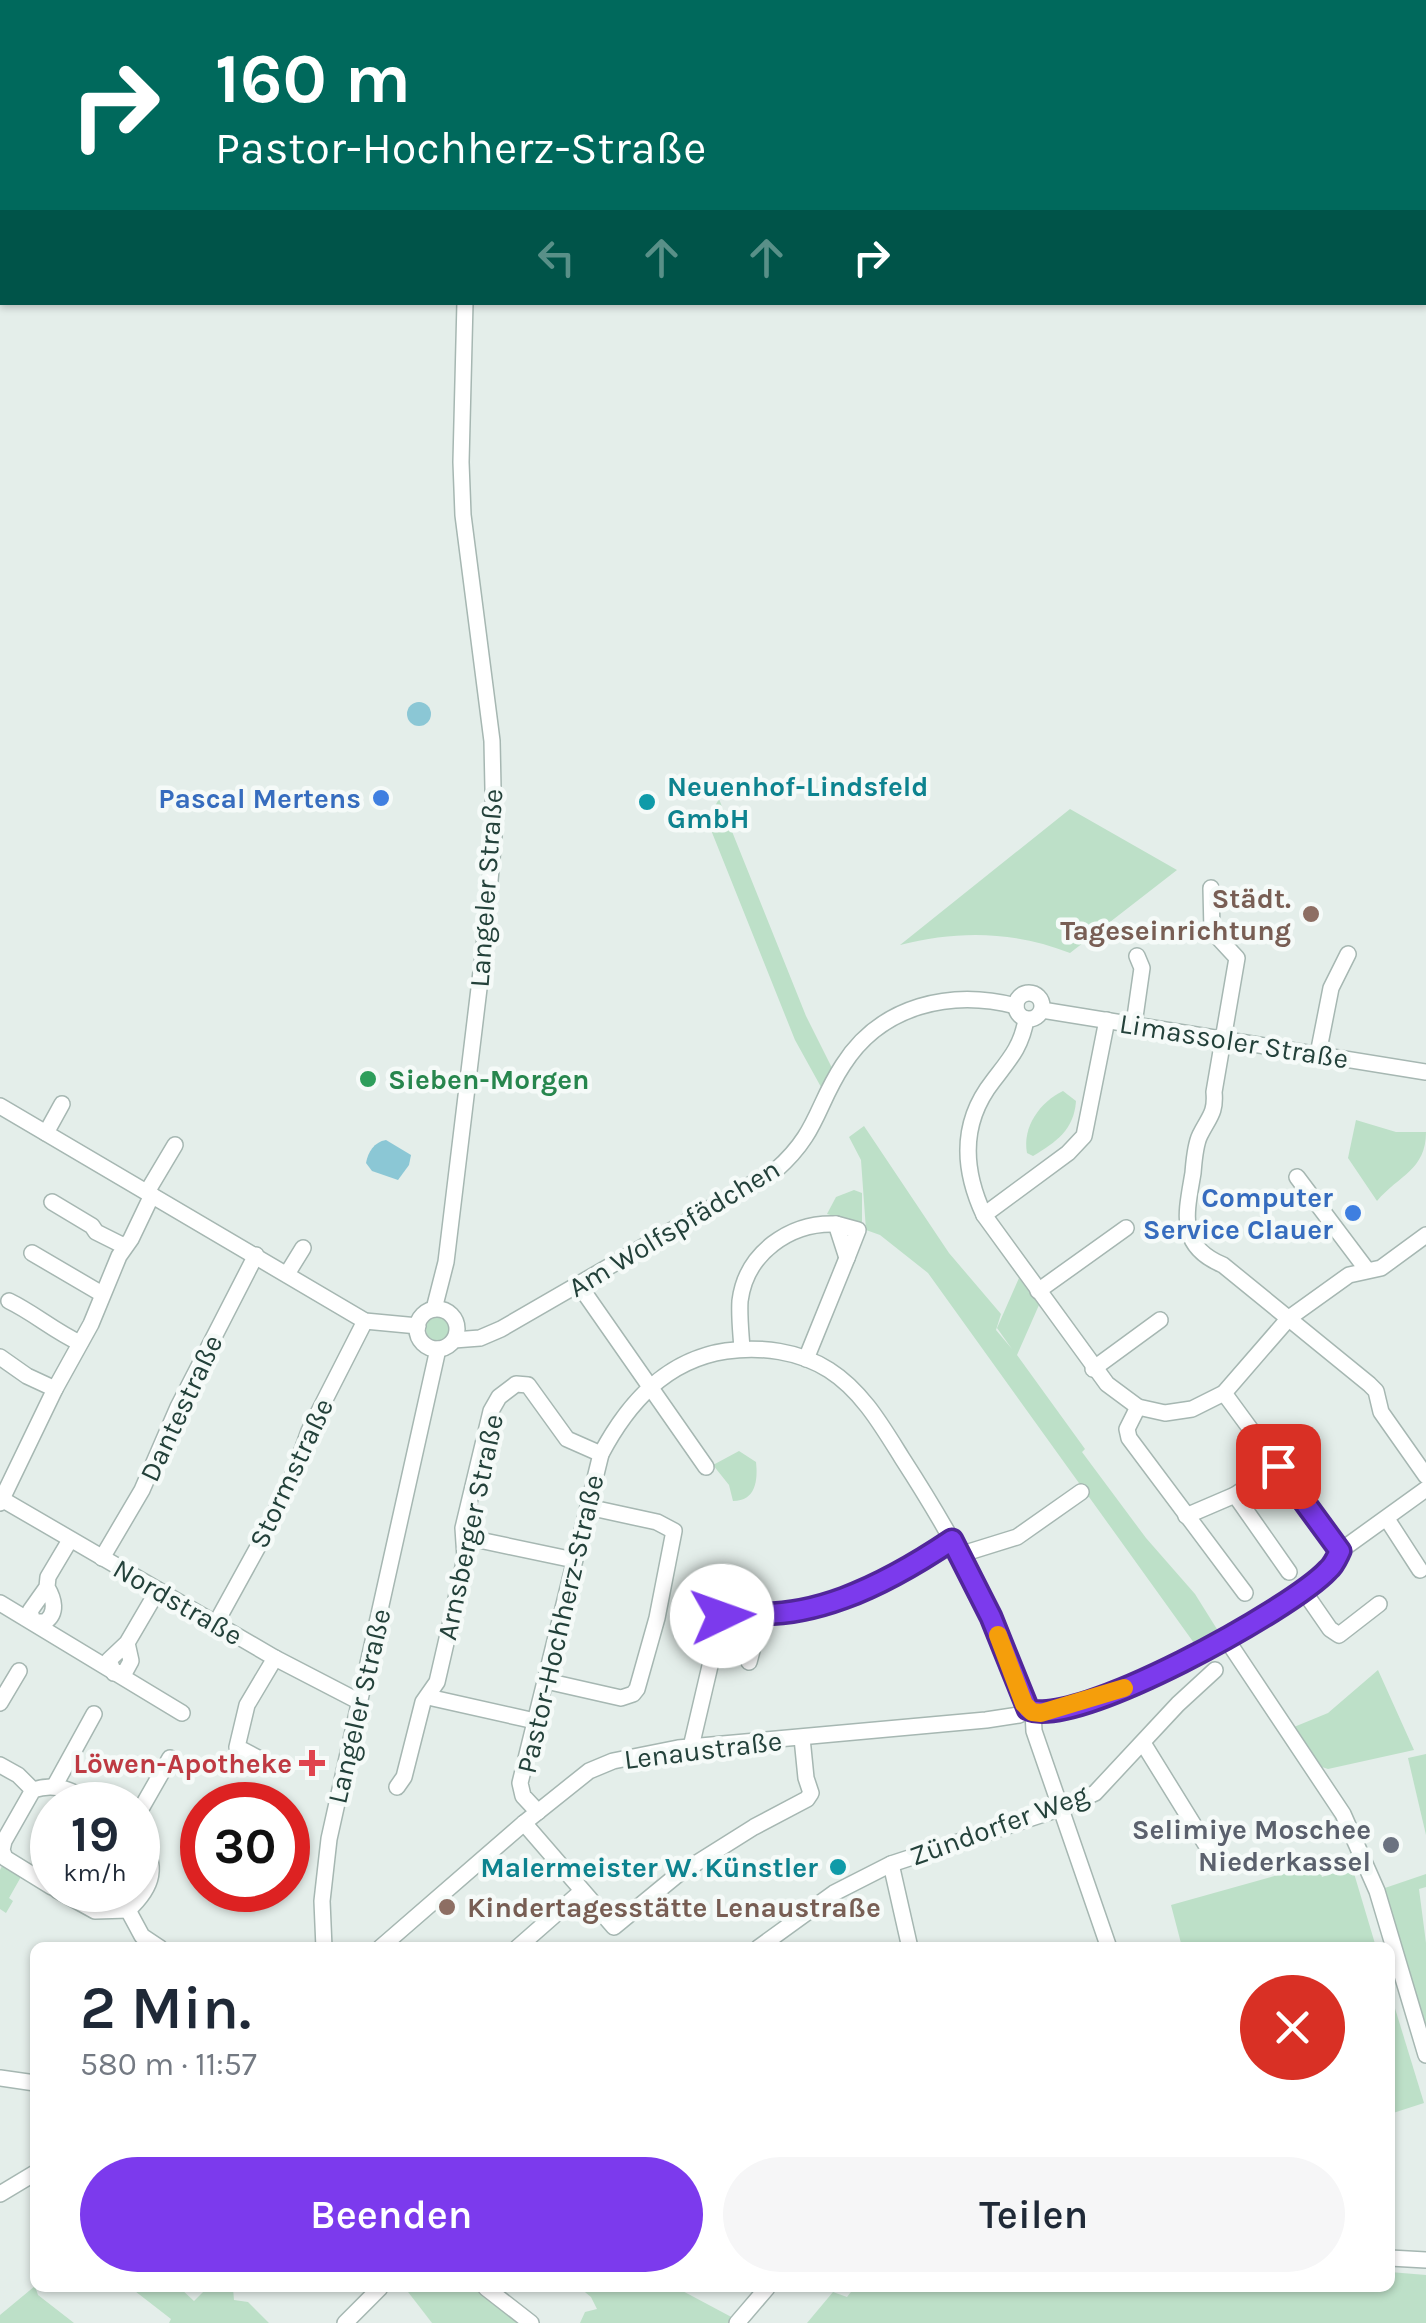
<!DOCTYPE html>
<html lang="de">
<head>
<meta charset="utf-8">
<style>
	body { margin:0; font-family:Karla,sans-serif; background:#f6f6f7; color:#1f2937; height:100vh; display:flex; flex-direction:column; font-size:38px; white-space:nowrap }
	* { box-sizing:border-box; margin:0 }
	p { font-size:32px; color:#747a83 }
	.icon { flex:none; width:55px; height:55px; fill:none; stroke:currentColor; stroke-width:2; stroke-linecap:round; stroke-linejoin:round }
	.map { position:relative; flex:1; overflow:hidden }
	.drawer { position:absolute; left:30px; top:1942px; width:1365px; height:350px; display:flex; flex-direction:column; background:#fff; border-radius:15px; box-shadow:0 2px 8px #0004 }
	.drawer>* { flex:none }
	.top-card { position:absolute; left:0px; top:0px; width:1428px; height:305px; box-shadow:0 2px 8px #0004; background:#00695c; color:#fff; overflow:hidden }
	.speed { position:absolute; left:30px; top:1782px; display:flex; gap:20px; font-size:50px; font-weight:700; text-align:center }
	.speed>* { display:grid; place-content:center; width:130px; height:130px; border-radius:50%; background:#fff; box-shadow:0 2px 8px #0004; line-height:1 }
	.speed small { font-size:25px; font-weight:400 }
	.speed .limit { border:15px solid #d22; background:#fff; color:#111 }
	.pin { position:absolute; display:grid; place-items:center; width:85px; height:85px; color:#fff; margin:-42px; border-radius:20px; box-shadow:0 5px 15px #0006 }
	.me { position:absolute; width:110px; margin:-55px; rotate:87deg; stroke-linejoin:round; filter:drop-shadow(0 0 8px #0008) }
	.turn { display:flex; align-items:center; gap:35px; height:210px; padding:0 50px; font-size:45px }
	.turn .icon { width:130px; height:130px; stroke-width:2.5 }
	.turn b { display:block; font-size:70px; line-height:85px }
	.lanes { display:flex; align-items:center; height:95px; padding:0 50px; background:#0003; justify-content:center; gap:50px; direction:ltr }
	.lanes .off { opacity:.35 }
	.round { display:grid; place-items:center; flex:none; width:105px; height:105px; border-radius:52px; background:#f6f6f7 }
	.head { display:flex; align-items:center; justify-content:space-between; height:170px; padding:0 50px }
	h1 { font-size:60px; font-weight:600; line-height:75px }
	.action { display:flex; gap:20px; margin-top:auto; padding:20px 50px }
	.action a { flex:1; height:115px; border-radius:60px; background:#7c3aed; color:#fff; font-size:40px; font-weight:600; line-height:115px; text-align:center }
	.action a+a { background:#f6f6f7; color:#1f2937 }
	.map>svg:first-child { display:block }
</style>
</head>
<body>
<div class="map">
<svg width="1426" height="2323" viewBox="0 0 1426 2323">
	<rect width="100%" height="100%" fill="#e4eeea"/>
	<g fill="#bde0c8">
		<path d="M 719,799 L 806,1016 L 832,1068 L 821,1087 L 795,1040 L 707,820 Z"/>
		<path d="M 1070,809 L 1177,870 L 1070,953 C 1014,931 958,930 900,945 Z"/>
		<path d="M 1063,1091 L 1076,1101 C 1074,1130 1056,1142 1033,1156 L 1027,1153 C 1022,1127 1040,1102 1063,1091 Z"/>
		<path d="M 1356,1120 L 1396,1132 L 1426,1132 C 1426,1170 1399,1175 1377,1201 L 1348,1158 Z"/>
		<path d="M 864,1126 L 949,1253 L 1001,1314 L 996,1330 L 1012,1349 L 997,1328 L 1019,1278 L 1039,1305 L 1017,1355 L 1085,1449 L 1082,1452 L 1146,1538 L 1195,1594 L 1220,1634 L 1201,1643 L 1194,1643 L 928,1273 L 880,1235 L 866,1230 L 861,1160 L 849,1137 Z"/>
		<path d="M 854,1190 L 862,1193 L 862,1224 L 827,1214 L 836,1197 Z"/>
		<circle cx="438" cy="1329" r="12"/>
		<path d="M 739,1451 L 756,1462 C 758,1480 756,1501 733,1501 L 729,1485 L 713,1465 Z"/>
		<path d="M 1378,1670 L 1414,1750 L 1328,1769 L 1322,1767 L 1294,1727 L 1328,1713 Z"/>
		<path d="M 1426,1754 L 1426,1835 L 1408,1758 Z"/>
		<path d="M 3,1864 L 22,1875 L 9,1898 L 13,1901 L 6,1913 L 0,1909 L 0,1870 Z"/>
		<path d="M 1317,1864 L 1322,1877 L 1345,1869 L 1353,1870 L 1376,1947 L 1182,1947 L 1171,1905 Z"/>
		<path d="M 1426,1874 L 1426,1887 L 1419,1889 L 1426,1943 L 1426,2029 L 1379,1890 Z"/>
		<path d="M 1390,1992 L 1424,2103 L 1390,2114 Z"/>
		<path d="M 1390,2272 L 1426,2275 L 1426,2323 L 807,2323 L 833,2292 L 847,2297 L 854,2288 L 1390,2288 Z"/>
		<path d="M 35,2286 L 38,2295 L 74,2323 L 0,2323 L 0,2315 Z"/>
		<path d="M 131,2288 L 180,2288 L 194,2301 L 207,2288 L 233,2288 L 234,2300 L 248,2302 L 269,2323 L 169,2323 L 171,2319 Z"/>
		<path d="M 405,2288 L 474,2288 L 518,2323 L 432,2323 Z"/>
		<path d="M 580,2288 L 677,2288 L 737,2320 L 734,2323 L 580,2323 L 585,2312 L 597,2309 L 591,2297 Z"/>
	</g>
	<g fill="#8bc7d5">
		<circle cx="419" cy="714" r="12"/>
		<path d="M 386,1140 L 411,1155 L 409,1165 L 398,1180 L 372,1171 L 366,1163 C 368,1152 374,1142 386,1140 Z"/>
	</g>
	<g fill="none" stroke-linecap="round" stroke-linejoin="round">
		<defs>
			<g id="minor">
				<path d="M 458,0 L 458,2"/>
				<path d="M 521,2 L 522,0"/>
				<path d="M 1211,888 L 1212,931 L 1237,958 L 1214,1092 C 1216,1113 1209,1117 1200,1135 C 1195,1145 1194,1161 1193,1173 C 1186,1214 1177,1246 1223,1265 L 1369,1384 L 1376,1391 L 1381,1412 L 1426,1476"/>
				<circle cx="1029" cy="1006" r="13"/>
				<path d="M 1042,1010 L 1426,1072"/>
				<path d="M 1026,1019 C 1022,1046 1009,1060 993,1081 C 960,1123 963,1170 984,1215 L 1107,1384 L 1138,1407 L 1165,1413 L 1192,1409 L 1224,1393 L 1289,1318 L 1349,1275 L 1381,1268 L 1426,1235"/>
				<path d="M 1134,1024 L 1142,968 L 1137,956"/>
				<path d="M 1318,1054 L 1331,988 L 1348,954"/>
				<path d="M 0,1106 L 365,1321 L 418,1326"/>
				<path d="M 46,1133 L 62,1104"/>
				<path d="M 1297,1177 L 1367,1270"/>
				<path d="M 147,1192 L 175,1145"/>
				<path d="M 52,1202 L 92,1226 L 96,1232 L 124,1246"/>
				<path d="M 984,1215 L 1068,1153 L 1084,1136 L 1107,1020"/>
				<path d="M 836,1224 L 858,1230 L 847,1258 Z"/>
				<path d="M 32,1253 L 102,1294"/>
				<path d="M 287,1274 L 303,1248"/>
				<path d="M 579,1285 L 706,1467"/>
				<path d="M 1038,1291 L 1126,1228"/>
				<path d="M 9,1301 C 34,1313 54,1331 80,1343"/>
				<path d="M 434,1309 L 446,1262 L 484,947 L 494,836 L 492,741 L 463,515 L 461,462 L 465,302"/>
				<circle cx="437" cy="1329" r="20"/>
				<path d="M 454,1340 L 480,1338 L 501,1329 L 776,1170 C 818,1133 816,1106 843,1065 C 881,1005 951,989 1016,1006"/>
				<path d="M 742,1349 C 741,1333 739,1317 740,1301 C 746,1253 790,1222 836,1224"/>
				<path d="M 0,1357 L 27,1376 L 55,1389"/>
				<path d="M 806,1359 L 847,1258"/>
				<path d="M 1093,1369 L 1160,1320"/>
				<path d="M 1224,1393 L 1340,1551"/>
				<path d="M 1138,1407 L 1127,1429 L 1129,1438 L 1245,1593"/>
				<path d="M 1235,1495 L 1289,1572"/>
				<path d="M 0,1498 L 275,1658 L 358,1701"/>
				<path d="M 0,1503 L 55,1389 L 91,1324 L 119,1256 L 131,1239 L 152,1195"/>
				<path d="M 1186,1516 L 1235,1495 L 1278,1466"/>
				<path d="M 1387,1519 L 1420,1570"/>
				<path d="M 465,1537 L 574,1560"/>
				<path d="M 959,1555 L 1017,1537 L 1081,1492"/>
				<path d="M 102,1558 L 142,1490 L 178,1407 L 256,1255"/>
				<path d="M 47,1587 C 54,1599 58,1613 45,1622 L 33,1622 L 30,1611 L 47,1587 L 48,1577 L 70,1540"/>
				<path d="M 1303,1590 L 1330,1629 L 1339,1635 L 1379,1604"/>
				<path d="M 0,1603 L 182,1713"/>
				<path d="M 724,1609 L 752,1616 L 758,1628 L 749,1662"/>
				<path d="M 752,1616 C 794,1609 837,1604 876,1586 C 903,1574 927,1556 952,1540"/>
				<path d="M 216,1623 L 260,1543 L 294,1473 L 309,1431 L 365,1321"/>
				<path d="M 1227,1640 L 1343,1814 L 1377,1891 L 1426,2055"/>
				<path d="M 127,1643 L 131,1661 L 125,1672 L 114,1673 L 109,1660 L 127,1643 L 158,1590"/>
				<path d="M 275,1658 L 247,1705 L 237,1747 L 275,1767"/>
				<path d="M 546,1681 L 621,1698 L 633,1694 L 637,1689 L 657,1618 L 674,1531 L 657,1522 L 588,1507"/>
				<path d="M 428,1697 L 535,1721"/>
				<path d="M 0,1703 L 19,1671"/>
				<path d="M 1033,1712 L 1034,1731 L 1109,1948"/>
				<path d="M 1143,1743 L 1216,1861"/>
				<path d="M 691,1747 L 728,1589 L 723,1578 L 726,1573"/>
				<path d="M 0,1765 L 18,1775 L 33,1790"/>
				<path d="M 55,1785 L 94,1714"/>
				<path d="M 397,1787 L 404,1777 L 423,1702 L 437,1682 L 452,1617 L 465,1558 L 463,1528 L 491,1411 L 499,1397 L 516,1384 L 528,1385 L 567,1439 L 601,1454"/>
				<path d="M 538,1812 L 523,1796 L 520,1783 L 601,1454 C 628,1403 666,1360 726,1351 C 761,1346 799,1351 829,1370 C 862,1391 882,1426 902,1458 C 935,1509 967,1563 992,1619 C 1004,1647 1013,1676 1025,1705 L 1035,1713 C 1050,1712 1066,1706 1080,1702 C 1168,1679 1244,1631 1318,1579 L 1329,1570 L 1340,1551 L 1426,1489"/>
				<path d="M 138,1814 L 170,1758"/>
				<path d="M 524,1823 L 614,1927 L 676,1876 L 754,1827 L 807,1799 L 811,1793 L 806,1778 L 802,1738"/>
				<path d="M 891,1864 L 910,1948"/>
				<path d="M 52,1887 L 5,1858 L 2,1850 L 4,1841 L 33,1790 C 58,1781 76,1793 97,1805"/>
				<path d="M 57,1890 L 95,1911 L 128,1910 C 153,1887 160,1865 138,1837"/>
				<path d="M 128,1910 L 142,1936 L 160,1948"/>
				<path d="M 324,1948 L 322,1901 L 329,1839 L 438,1349"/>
				<path d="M 380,1948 L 524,1823 L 589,1771 L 613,1761 L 678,1748 L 986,1720 L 1019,1715 L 1029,1710"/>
				<path d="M 517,1948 L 582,1891"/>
				<path d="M 758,1948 L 834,1893 L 891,1864 L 1062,1808 L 1095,1793 L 1178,1704 L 1215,1670"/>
				<path d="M 0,2078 L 35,2083"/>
				<path d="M 0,2194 L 35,2173"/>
				<path d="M 1390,2258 L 1426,2260"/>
				<path d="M 486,2288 L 531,2323"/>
				<path d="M 345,2323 L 380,2288"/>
				<path d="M 737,2323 L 767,2288"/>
			</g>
		</defs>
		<use href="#minor" stroke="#a6b7b2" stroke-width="18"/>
		<use href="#minor" stroke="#fff" stroke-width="15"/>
	</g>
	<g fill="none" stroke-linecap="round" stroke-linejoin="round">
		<defs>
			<path id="route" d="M 722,1616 L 724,1609 C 803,1629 888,1583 952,1540 L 991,1617 L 1028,1709 C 1074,1730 1292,1609 1328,1570 C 1334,1565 1337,1557 1340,1551 L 1278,1466"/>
		</defs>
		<use href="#route" stroke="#51269a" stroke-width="25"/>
		<use href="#route" stroke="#7c3aed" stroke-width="18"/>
		<path stroke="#f59e0b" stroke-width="18" d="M 998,1635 L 1024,1704 L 1032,1712 L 1041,1713 L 1124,1688"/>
	</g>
	<g fill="#3f7fe0" stroke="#f5faf8" stroke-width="4">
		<circle cx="381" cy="798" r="10"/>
		<circle cx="1353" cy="1213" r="10"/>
	</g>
	<g fill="#0f9aa8" stroke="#f5faf8" stroke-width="4">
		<circle cx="647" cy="802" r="10"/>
		<circle cx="838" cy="1867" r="10"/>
	</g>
	<g fill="#8d6e63" stroke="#f5faf8" stroke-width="4">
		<circle cx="1311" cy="914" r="10"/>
		<circle cx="447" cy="1907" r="10"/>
	</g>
	<circle fill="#2e9e5b" stroke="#f5faf8" stroke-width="4" cx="368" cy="1079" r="10"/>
	<path fill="#e0444e" stroke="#f5faf8" stroke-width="4" d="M307 1748h10v10h10v10h-10v10h-10v-10h-10v-10h10z"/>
	<circle fill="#6b7280" stroke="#f5faf8" stroke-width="4" cx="1391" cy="1845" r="10"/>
	<g text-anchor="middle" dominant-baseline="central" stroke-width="9" stroke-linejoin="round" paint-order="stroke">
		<g font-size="28" font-weight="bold" fill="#0d838f" stroke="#f5faf8" text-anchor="start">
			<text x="667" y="786">Neuenhof-Lindsfeld<tspan x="667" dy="32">GmbH</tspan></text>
			<text x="818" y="1867" text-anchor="end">Malermeister W. Künstler</text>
		</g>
		<g font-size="28" font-weight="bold" fill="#366cbe" stroke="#f5faf8" text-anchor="end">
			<text x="361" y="798">Pascal Mertens</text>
			<text x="1333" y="1197">Computer<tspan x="1333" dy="32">Service Clauer</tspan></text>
		</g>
		<g font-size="28" fill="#23413a" stroke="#f5faf8">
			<text transform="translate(486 888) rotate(-86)">Langeler Straße</text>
			<text transform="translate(1234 1041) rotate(9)">Limassoler Straße</text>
			<text transform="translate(674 1228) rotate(-31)">Am Wolfspfädchen</text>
			<text transform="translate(181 1408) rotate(-65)">Dantestraße</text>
			<text transform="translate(291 1473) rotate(-65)">Stormstraße</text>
			<text transform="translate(470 1527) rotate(-78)">Arnsberger Straße</text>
			<text transform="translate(178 1602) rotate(30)">Nordstraße</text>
			<text transform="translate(560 1624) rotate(-77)">Pastor-Hochherz-Straße</text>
			<text transform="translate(359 1706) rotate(-77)">Langeler Straße</text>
			<text transform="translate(703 1750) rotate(-7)">Lenaustraße</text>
			<text transform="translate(999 1825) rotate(-20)">Zündorfer Weg</text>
		</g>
		<g font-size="28" font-weight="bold" fill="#785e54" stroke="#f5faf8" text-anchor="end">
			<text x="1291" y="898">Städt.<tspan x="1291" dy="32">Tageseinrichtung</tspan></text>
			<text x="467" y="1907" text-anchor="start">Kindertagesstätte Lenaustraße</text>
		</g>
		<g font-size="28" font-weight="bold" fill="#27864d" stroke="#f5faf8" text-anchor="start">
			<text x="388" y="1079">Sieben-Morgen</text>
		</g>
		<g font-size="28" font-weight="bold" fill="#be3a42" stroke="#f5faf8" text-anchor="end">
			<text x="292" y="1763">Löwen-Apotheke</text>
		</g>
		<g font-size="28" font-weight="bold" fill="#5b616d" stroke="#f5faf8" text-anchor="end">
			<text x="1371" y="1829">Selimiye Moschee<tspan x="1371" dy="32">Niederkassel</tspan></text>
		</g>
	</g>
</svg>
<div class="speed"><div>19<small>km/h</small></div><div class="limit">30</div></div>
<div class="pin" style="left:1278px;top:1466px;background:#d93025"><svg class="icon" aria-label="arrive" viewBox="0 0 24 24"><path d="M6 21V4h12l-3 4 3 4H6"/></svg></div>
<svg class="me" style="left:722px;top:1616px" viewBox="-20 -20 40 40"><circle r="19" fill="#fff"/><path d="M0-13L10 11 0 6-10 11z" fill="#7c3aed"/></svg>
<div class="top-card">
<div class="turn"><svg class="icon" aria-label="right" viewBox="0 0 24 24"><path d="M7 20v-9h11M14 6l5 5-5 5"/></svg><div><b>160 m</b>Pastor-Hochherz-Straße</div></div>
<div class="lanes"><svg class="icon off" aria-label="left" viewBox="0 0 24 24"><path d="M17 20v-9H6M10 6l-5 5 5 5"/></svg><svg class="icon off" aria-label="ahead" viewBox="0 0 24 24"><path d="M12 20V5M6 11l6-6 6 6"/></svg><svg class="icon off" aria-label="ahead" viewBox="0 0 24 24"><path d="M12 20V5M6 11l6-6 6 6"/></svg><svg class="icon" aria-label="right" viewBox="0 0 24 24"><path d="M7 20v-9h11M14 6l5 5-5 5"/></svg></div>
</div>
<section class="drawer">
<div class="head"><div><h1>2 Min.</h1><p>580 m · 11:57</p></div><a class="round" style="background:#d93025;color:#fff"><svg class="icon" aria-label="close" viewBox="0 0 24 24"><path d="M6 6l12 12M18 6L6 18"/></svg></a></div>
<div class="action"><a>Beenden</a><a>Teilen</a></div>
</section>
</div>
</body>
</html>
